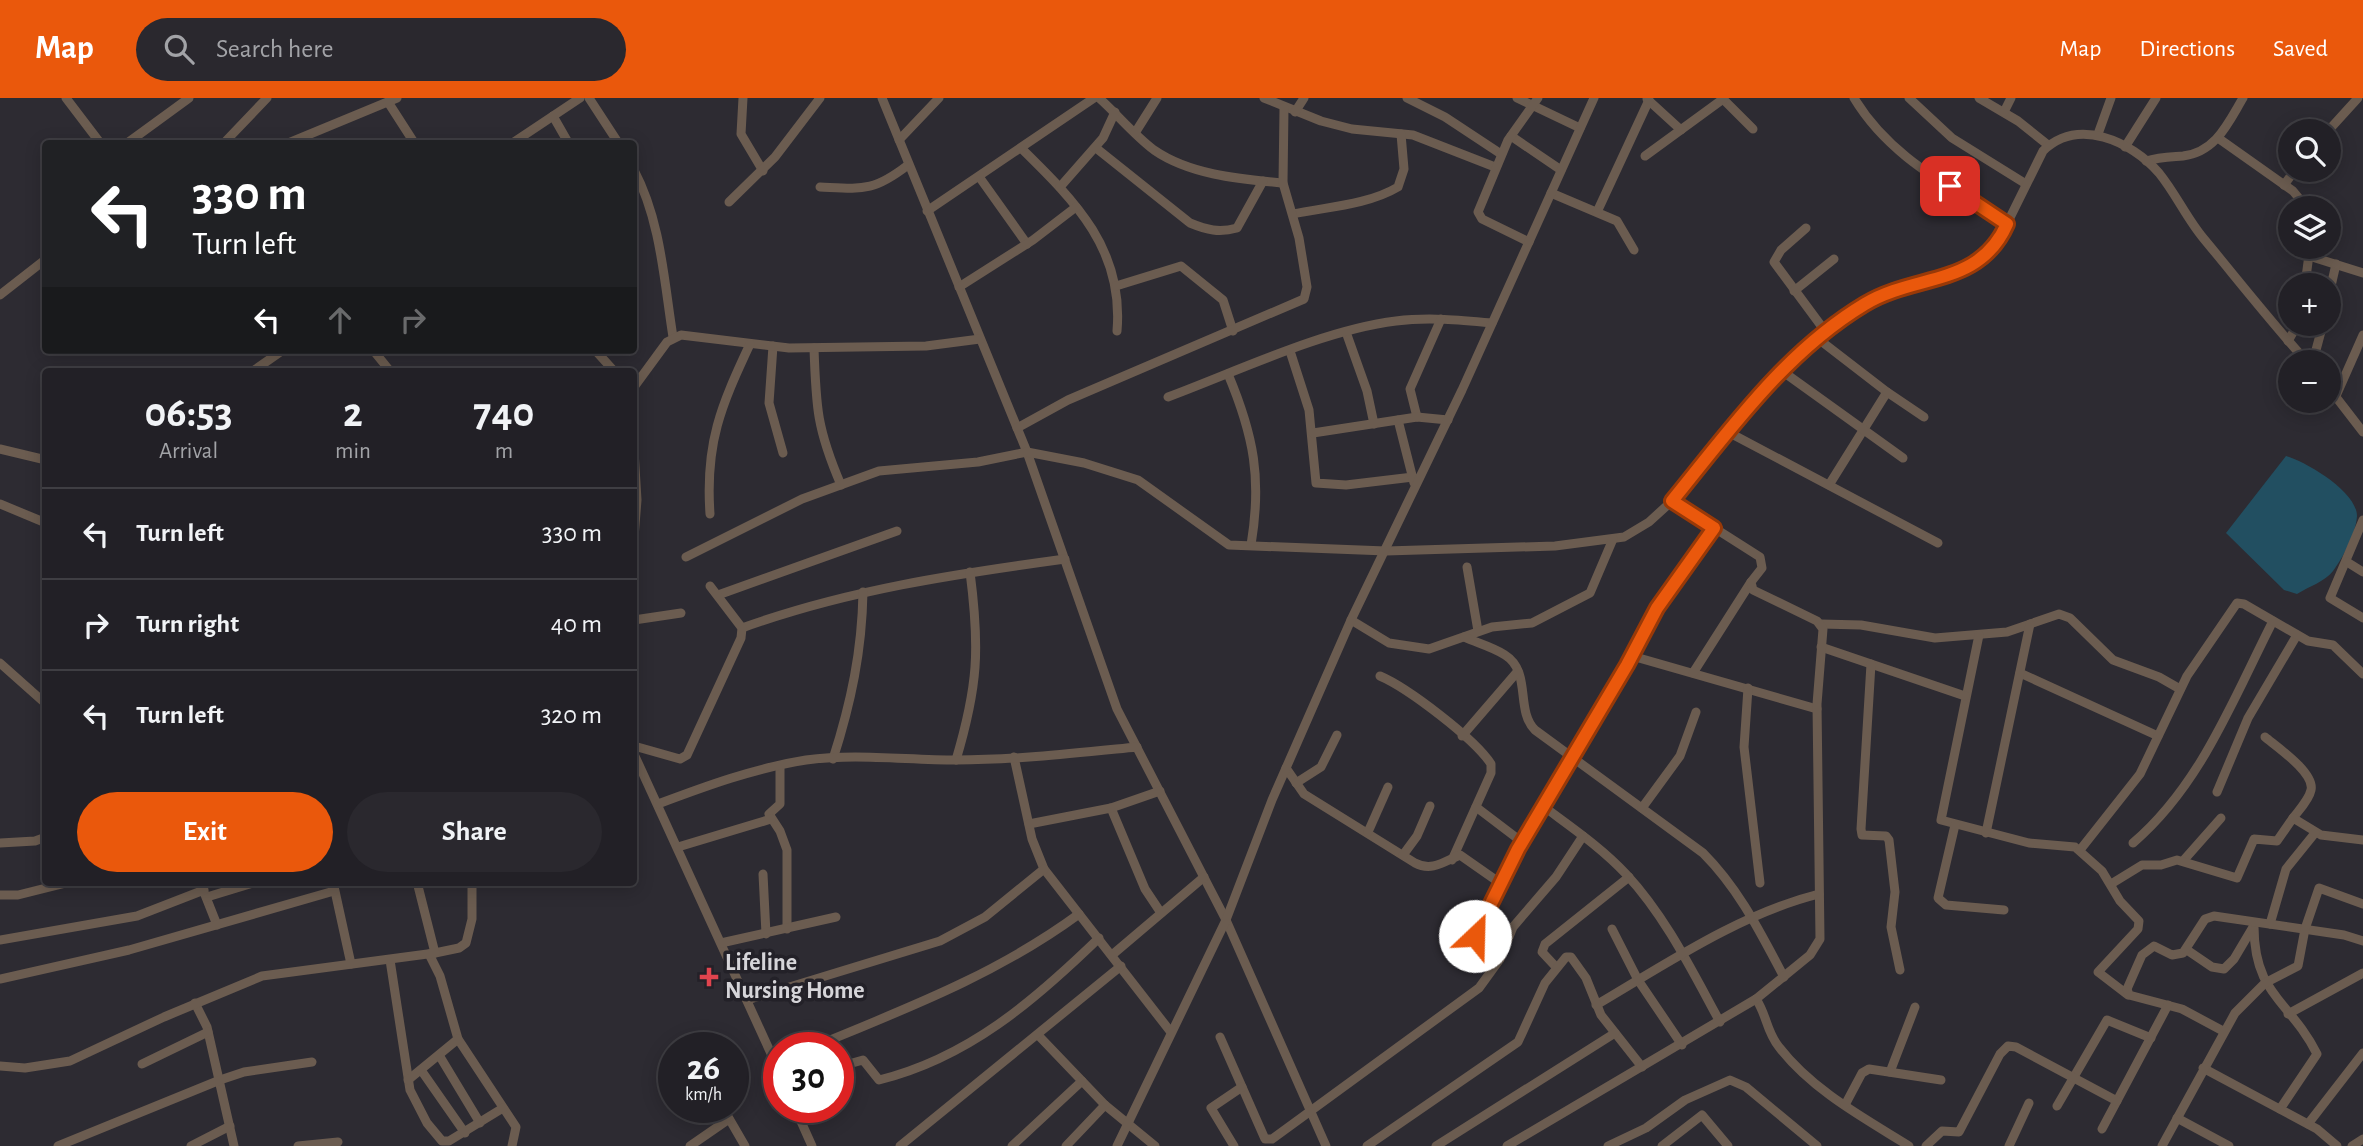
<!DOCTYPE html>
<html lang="en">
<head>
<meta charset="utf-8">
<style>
	body { margin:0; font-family:"Alegreya Sans",sans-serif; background:#2a282e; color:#f1f3f6; height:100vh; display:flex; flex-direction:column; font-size:26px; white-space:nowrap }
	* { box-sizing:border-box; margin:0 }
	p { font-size:23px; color:#a2a3a7 }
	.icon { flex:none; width:38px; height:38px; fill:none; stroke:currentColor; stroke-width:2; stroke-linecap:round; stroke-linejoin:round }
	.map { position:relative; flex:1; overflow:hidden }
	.side { position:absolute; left:42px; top:270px; width:595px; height:518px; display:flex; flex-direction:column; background:#222026; border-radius:7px; box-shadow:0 4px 18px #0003,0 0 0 2px #3f3e43 }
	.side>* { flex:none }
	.top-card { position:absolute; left:42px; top:42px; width:595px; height:214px; border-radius:7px; box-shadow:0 4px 18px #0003,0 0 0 2px #3f3e43; background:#202124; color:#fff; overflow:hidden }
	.buttons { position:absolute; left:2278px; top:21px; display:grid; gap:14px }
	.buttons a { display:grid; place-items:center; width:63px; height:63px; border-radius:50%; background:#222026; box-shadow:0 4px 18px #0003,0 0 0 2px #3f3e43; font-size:35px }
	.speed { position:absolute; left:658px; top:934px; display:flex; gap:14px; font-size:35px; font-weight:700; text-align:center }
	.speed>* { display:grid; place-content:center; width:91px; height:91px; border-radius:50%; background:#222026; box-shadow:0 4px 18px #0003,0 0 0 2px #3f3e43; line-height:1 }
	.speed small { font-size:18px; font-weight:400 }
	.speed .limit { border:10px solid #d22; background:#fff; color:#111 }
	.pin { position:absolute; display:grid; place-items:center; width:60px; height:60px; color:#fff; margin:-30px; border-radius:14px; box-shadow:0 4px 10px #0006 }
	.me { position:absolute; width:77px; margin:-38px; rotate:24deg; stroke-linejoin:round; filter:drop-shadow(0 0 5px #0008) }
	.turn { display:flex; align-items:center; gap:24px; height:147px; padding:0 35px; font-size:32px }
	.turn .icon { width:91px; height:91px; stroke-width:2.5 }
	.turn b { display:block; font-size:49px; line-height:60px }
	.lanes { display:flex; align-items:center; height:66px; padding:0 35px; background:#0003; justify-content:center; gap:35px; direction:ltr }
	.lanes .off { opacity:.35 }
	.eta { display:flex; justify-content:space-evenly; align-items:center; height:119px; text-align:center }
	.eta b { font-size:42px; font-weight:600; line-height:49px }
	.action { display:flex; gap:14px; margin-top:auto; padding:14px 35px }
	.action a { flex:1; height:80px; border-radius:42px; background:#ea580c; color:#fff; font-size:28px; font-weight:600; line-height:80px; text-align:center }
	.action a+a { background:#2a282e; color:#f1f3f6 }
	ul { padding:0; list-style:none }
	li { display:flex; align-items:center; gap:21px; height:91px; padding:0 35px; border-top:2px solid #3f3e43 }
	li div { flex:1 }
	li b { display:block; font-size:26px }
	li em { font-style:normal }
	header { display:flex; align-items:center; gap:42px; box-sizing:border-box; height:98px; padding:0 35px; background:#ea580c; color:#fff }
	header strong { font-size:33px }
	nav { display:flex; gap:38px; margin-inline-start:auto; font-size:24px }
	.search { width:490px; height:63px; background:#2a282e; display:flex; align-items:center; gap:18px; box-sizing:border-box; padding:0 24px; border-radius:38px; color:#a2a3a7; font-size:26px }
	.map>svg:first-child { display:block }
</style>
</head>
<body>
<header>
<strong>Map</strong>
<div class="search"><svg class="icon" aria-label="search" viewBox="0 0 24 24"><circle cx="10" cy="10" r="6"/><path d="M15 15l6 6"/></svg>Search here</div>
<nav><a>Map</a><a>Directions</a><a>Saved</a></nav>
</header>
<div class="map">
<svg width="2363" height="1048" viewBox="0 0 2363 1048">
	<rect width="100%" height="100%" fill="#2d2b32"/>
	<path fill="#224f61" d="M 2286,358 C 2307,364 2357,394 2357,418 C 2356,435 2343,460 2333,473 C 2326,483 2308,489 2297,496 L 2284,492 L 2226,435 Z"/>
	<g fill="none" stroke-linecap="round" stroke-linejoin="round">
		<g stroke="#6b5c50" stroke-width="9">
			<path d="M 66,0 L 101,46"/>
			<path d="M 589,0 L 619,46"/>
			<path d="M 743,0 L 741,36 L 763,73"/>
			<path d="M 882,0 L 1027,354 L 1117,611 L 1226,822 L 1326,1048"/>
			<path d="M 1099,0 C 1117,16 1134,37 1154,52 C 1190,77 1240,81 1283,85"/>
			<path d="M 1264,0 L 1321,23 L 1352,31 L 1413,37 L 1495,69"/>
			<path d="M 1407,0 L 1445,19 L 1501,56"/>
			<path d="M 1517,0 L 1580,30"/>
			<path d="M 1722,0 L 1753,31"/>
			<path d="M 1854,0 C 1890,60 1950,88 2007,126"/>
			<path d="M 1909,0 L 1952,40 L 2026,86"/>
			<path d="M 1979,0 L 2018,23 L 2048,47"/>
			<path d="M 1647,1 L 1681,32"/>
			<path d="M 388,4 L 415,46"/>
			<path d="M 1295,14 L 1304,0"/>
			<path d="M 2004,14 L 2011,0"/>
			<path d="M 553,18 L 569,46"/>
			<path d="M 2328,33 L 2358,0"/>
			<path d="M 1135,35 L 1157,0"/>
			<path d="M 2098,36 L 2111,0"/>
			<path d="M 1511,38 L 1561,72"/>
			<path d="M 2218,40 L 2293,93 L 2307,110"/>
			<path d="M 899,42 L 939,0"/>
			<path d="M 126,46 L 189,0"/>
			<path d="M 223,46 L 267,0"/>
			<path d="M 286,46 L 397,0"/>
			<path d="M 511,46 L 580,0"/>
			<path d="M 2125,49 L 2156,0"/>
			<path d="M 1096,50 L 1190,125 C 1207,132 1219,135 1237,130 L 1263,83"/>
			<path d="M 1022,51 C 1076,104 1124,152 1117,233"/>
			<path d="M 1645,58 L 1723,1"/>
			<path d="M 2146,63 C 2159,59 2170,59 2183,58 C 2216,54 2228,25 2243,0"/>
			<path d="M 634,72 C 661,123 664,183 673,239"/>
			<path d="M 980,80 L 1027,146"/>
			<path d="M 2284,87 L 2295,72"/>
			<path d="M 820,89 C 863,91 873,94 908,67"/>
			<path d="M 1060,89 L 1103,40 L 1115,14"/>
			<path d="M 1551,95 L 1617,123 L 1634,152"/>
			<path d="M 729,104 L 775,59 L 820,0"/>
			<path d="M 927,113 L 1094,0"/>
			<path d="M 1597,114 L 1649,2"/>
			<path d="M 1293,116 C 1326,109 1368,107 1398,89 L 1404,71 L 1401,36"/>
			<path d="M 1806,130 L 1781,152 L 1774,164 L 1825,233"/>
			<path d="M 1529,144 L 1482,121 L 1478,114 L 1508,42 L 1538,0"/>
			<path d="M 2309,158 L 2363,175"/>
			<path d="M 2305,187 L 2310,149"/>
			<path d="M 1116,188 L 1181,168 L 1223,202 L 1233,233"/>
			<path d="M 959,189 L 1033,142 L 1076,109"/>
			<path d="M 1794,193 L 1834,161"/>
			<path d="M 0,197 L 46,161"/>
			<path d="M 2329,197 L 2336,166"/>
			<path d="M 1346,234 L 1367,293 L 1374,326"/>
			<path d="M 1817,240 L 1887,294 L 1829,387"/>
			<path d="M 2288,243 L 2298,226"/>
			<path d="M 773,248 L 769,305 L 783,355"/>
			<path d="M 814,250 C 816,310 817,331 841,387"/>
			<path d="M 373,252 L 390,273"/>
			<path d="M 595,252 L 614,273"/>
			<path d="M 1290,253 L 1309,312 L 1316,385 L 1346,387 L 1413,379"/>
			<path d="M 2309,264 L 2316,252 L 2323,226"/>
			<path d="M 253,273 L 283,252"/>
			<path d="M 1782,273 L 1903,360"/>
			<path d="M 1228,276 C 1254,338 1262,381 1251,447"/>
			<path d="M 634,289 L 667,244 L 681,237 L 789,250 L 926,248 L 980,241"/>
			<path d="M 2329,290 L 2363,334"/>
			<path d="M 1887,294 L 1924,319"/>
			<path d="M 2336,298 L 2363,237"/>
			<path d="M 1168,299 C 1238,273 1323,232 1396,223 C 1428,219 1460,222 1492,225"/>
			<path d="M 1417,319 L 1410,291 L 1441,221"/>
			<path d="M 1398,322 L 1414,385"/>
			<path d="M 1017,330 L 1068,302 L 1304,201 L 1307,189 L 1299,140 L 1283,85 L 1284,10"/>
			<path d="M 1728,334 L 1938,445"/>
			<path d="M 1313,335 L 1417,319 L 1448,322"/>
			<path d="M 0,351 L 46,362"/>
			<path d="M 634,352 L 637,402 L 634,440"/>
			<path d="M 0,406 L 46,425"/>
			<path d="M 710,416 C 705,345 721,308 750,246"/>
			<path d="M 2363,422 L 2330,500 L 2363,520"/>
			<path d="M 686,459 L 802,401 L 879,373 L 978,364 L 1027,354 L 1084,365 L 1138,382 L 1229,447 L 1386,453 L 1555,448 L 1624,439 L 1649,424 L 1672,403 L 1753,302 L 1831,229 L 1867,205 L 1903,189 L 1963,173 L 1980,164 L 1996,148 L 2043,53 C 2078,19 2131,43 2159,75 C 2176,96 2187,121 2204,141 C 2238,182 2271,224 2307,264"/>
			<path d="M 2347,464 L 2363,474"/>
			<path d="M 1467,469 L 1478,533"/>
			<path d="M 718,497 L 897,433"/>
			<path d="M 634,522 L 681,515"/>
			<path d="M 1351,522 L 1389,545 L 1429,551 L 1492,529 L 1532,525 L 1590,495 L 1613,441"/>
			<path d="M 1821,526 L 1861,527 L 1935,540 L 2007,534 L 2059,516 L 2070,520 L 2113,562 L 2159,579 L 2180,591"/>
			<path d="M 742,530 C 847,492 955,476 1065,461"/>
			<path d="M 1979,537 L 1941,722 L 2029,745 L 2075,749 L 2102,773 L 2120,803 L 2139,823 L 2138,831 L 2098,874 L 2128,897"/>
			<path d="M 1464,539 C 1477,545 1493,549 1505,557 C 1532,574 1515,612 1535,632 L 1703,755 C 1739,791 1760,834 1784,879"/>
			<path d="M 1821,549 L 1965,598"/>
			<path d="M 1632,558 L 1817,611"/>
			<path d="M 0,565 L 46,606"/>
			<path d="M 1871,566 L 1861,731 L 1862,737 L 1886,738 L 1889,742 L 1895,794 L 1891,829 L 1900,872"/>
			<path d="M 1693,575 L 1751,484"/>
			<path d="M 2020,575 L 2158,638"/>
			<path d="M 1380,578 C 1408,590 1475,641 1491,666 L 1491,675 L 1452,762"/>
			<path d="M 1748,590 L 1744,649 L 1760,785"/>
			<path d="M 1462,638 L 1518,573"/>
			<path d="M 2265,639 C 2277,649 2315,675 2311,692 C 2309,702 2299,712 2293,720"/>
			<path d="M 634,648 L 680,661 L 687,657 L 741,540 L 742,530 L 710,488"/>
			<path d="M 634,656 L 779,973"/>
			<path d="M 1014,659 L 1032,741 L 1044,771 L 1170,933"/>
			<path d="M 833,661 C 851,605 862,553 863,494"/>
			<path d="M 956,662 C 978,588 980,551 970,474"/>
			<path d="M 780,668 L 780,706 L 769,716 L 780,733 L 787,752 L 787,831"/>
			<path d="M 1286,670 L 1304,696 L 1415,765 C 1432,774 1445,763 1460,757 L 1500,785"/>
			<path d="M 1296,685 L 1321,669 L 1337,637"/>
			<path d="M 2217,694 L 2248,620 L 2297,537"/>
			<path d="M 658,706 C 706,688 755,670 806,662 C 855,655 906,662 956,662 C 1016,662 1077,655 1137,649"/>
			<path d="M 1543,708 C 1571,729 1602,750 1626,776 C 1666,819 1692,873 1720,924"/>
			<path d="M 1476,709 L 1522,744"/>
			<path d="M 1111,710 L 1145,791 L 1161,815"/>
			<path d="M 1642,710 L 1680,658 L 1696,614"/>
			<path d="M 1029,726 L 1111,710 L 1160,693"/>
			<path d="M 1955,727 L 1938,800 L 1946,807 L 2004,812"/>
			<path d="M 1368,734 L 1388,689"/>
			<path d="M 1986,735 L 2030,526"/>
			<path d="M 0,745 L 35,743 L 46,739"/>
			<path d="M 2133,745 C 2201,687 2233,601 2273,523"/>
			<path d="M 678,749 L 771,721"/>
			<path d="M 2080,752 L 2140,676 L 2187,578 L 2237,505 L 2244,506 L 2308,543 L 2333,547 L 2363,576"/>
			<path d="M 1403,757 L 1417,738 L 1430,708"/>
			<path d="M 2183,763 L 2221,720"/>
			<path d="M 763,776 L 766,836"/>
			<path d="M 200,784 L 217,827"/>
			<path d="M 333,784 L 351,866"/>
			<path d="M 2111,786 L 2142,767 L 2161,767 L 2177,762 L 2237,780 L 2254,741 L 2277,743 L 2293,720 L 2321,737 L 2363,742"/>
			<path d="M 0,797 L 18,797 L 70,784"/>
			<path d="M 207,799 L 256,784"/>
			<path d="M 2270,826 L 2286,771 L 2315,735"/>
			<path d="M 2254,828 C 2254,898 2290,902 2317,956 L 2280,1011"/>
			<path d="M 1612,831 L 1638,882 L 1682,947"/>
			<path d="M 0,842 L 137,818 L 204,792"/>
			<path d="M 721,845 L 836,819"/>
			<path d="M 2187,852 L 2212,869 L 2224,871 L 2234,861 L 2253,829"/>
			<path d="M 435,855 L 459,850 L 466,845 L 472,821 L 472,784"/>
			<path d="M 429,856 L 440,878 L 458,941 L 516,1029 L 512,1048"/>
			<path d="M 1112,857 L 1204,779"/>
			<path d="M 1500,861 L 1475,838 L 1518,751 L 1627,567 L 1657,510 L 1714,430"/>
			<path d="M 390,862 L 410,992 L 427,1025 L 442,1043 L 449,1043 L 503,1010"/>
			<path d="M 1556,869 L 1542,854 L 1545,846 L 1629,779"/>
			<path d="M 0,881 L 129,852 L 334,793"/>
			<path d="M 1756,901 C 1767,917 1766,933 1779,949 C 1812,992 1864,1020 1909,1048"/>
			<path d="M 747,902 L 940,843 L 985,819 L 1044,771"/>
			<path d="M 195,905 L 207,929 L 234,1048"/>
			<path d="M 1596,907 C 1666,866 1739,816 1819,796"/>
			<path d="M 2288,916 L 2363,875"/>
			<path d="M 2223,933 L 2182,911 L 2129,897 L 2127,891 L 2142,857 L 2154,848 L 2172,857 L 2183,855 L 2205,821 L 2214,818 L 2344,837 L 2363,843"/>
			<path d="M 1038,937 L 1105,1007 L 1155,1048"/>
			<path d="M 1220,939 L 1265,1041 L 1272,1041 L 1479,890 L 1500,861 L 1513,829 L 1556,779 L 1583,738"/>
			<path d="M 811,950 C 905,911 996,877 1079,816"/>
			<path d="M 439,957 L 480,1025"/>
			<path d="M 142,966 L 208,934"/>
			<path d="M 0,968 L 25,970 L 70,963 L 164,919 L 262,878 L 435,855 L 417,784"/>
			<path d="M 838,969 L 863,962 L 879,982 C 968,960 1034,903 1099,840"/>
			<path d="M 2203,970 L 2317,1031 L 2337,1048"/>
			<path d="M 421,972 L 465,1035"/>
			<path d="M 1890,974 L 1915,909"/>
			<path d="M 408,982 L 458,941"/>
			<path d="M 1845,1007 L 1862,975 L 1869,971 L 1941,982"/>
			<path d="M 2057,1008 L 2107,922 L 2151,940"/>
			<path d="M 723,1010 L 745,1048"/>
			<path d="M 795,1010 L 812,1048"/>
			<path d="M 2177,1020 L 2229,1048"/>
			<path d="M 2308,1026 L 2363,955"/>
			<path d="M 2102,1031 L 2168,907"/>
			<path d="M 58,1048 L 220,982 L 244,974 L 312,964"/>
			<path d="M 191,1048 L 230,1028"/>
			<path d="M 298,1048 L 338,1044"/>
			<path d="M 690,1048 L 729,1021"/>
			<path d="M 900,1048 L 1121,868"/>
			<path d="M 1012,1048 L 1082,983"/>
			<path d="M 1066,1048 L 1105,1007"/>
			<path d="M 1117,1048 L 1226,822 L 1272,702 L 1351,522 L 1462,292 L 1594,0"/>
			<path d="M 1234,1048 L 1211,1010 L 1242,989"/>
			<path d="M 1367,1048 L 1518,944 L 1545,885 L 1566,859 L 1571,859 L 1586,880 L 1601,917 L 1642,969"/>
			<path d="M 1436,1048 L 1615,935"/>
			<path d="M 1507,1048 L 1756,901 L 1810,857 L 1820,841 L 1817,606 L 1823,531 L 1817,523 L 1753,492 L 1751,484 L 1762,470 L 1760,459 L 1672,403"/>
			<path d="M 1608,1048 L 1646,1030 L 1685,1002 L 1730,982 L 1746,989 L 1817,1048"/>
			<path d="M 1662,1048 L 1702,1017 L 1728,1048"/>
			<path d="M 1926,1048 L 1942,1033 L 1959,1034 L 2000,956 L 2008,948 L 2016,949 L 2117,1003"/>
			<path d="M 2009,1048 L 2029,1005"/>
			<path d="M 2162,1048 L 2235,915 L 2265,885 L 2298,868 L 2305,831 L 2319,790 L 2363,806"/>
			<path d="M 2352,1048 L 2363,1041"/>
		</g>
	</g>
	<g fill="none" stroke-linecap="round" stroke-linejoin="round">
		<defs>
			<path id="route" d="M 1475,838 L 1518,751 L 1627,567 L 1657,510 L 1714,430 L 1672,403 C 1730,332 1785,254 1865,206 C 1917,175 1979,189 2007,126 L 1950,88"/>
		</defs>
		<use href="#route" stroke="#983908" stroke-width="18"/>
		<use href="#route" stroke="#ea580c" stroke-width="12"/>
	</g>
	<path fill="#e0444e" stroke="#232128" stroke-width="2.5" d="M705.5 868.5h7v7h7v7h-7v7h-7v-7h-7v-7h7z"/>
	<g text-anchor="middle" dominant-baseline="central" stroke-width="7" stroke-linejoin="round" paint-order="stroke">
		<g font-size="24" font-weight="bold" fill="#d6d5d9" stroke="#232128" text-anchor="start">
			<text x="725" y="865">Lifeline<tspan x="725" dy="28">Nursing Home</tspan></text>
		</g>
	</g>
</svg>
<div class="buttons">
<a><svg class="icon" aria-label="search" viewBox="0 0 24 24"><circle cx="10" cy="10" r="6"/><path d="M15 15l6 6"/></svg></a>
<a><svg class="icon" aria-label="layers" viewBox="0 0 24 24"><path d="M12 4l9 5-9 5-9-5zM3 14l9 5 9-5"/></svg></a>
<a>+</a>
<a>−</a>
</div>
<div class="speed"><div>26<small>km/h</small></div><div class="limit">30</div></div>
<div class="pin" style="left:1950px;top:88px;background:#d93025"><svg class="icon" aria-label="arrive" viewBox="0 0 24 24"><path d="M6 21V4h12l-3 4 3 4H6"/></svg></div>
<svg class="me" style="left:1475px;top:838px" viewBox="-20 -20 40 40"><circle r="19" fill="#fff"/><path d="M0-13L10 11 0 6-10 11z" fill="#ea580c"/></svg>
<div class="top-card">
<div class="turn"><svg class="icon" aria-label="left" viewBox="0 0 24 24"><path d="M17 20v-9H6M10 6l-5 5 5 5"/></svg><div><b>330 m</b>Turn left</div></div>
<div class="lanes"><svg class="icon" aria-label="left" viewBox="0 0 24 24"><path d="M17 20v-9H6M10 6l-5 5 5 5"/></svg><svg class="icon off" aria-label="ahead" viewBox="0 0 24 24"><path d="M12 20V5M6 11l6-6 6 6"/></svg><svg class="icon off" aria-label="right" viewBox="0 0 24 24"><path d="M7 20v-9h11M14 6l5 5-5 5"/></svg></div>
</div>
<section class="side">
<div class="eta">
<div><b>06:53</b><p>Arrival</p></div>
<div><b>2</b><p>min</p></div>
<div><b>740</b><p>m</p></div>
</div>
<ul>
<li><svg class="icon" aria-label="left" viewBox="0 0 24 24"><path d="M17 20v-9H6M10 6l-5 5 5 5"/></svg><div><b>Turn left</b></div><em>330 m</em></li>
<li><svg class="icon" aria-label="right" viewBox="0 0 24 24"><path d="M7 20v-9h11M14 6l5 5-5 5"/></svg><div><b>Turn right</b></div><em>40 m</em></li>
<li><svg class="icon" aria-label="left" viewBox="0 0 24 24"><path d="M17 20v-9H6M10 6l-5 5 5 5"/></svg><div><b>Turn left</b></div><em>320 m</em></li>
</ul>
<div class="action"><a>Exit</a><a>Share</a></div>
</section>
</div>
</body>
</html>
